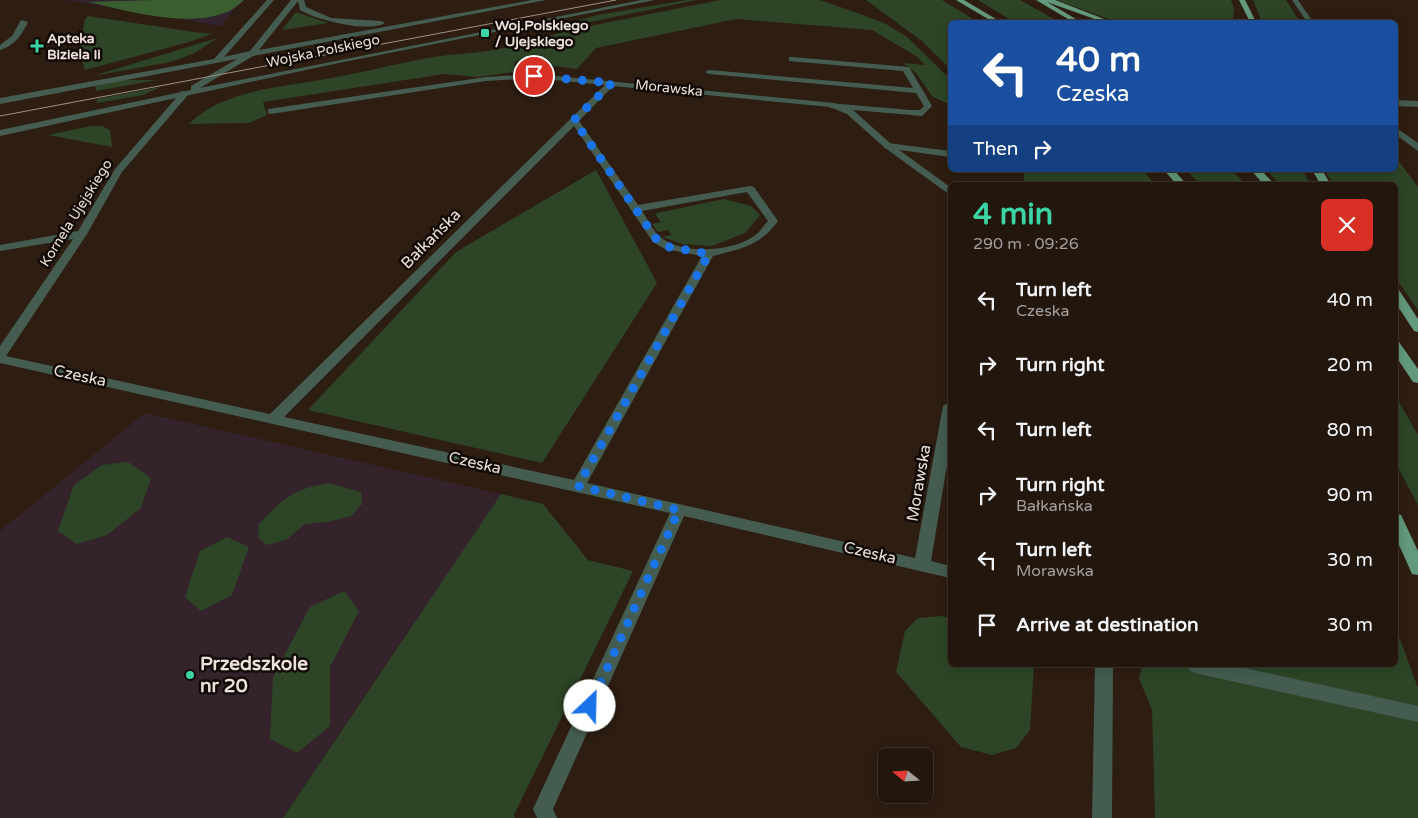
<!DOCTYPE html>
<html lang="en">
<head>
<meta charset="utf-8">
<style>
	body { margin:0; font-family:"Varela Round",sans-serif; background:#2a1f16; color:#f1f3f6; height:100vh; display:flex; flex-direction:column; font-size:19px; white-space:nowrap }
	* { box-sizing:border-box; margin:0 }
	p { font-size:16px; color:#a29f9d }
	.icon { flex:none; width:28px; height:28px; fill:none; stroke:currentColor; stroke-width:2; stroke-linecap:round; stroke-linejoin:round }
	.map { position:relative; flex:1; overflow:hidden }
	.drawer { position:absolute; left:948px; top:182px; width:450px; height:485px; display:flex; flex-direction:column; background:#22160d; border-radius:8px; box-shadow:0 2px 12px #0003,0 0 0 1px #3f352e }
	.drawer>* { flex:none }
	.banner { position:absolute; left:948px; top:20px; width:450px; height:152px; border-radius:8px; box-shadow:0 2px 12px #0003,0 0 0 1px #3f352e; background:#1a4fa0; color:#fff; overflow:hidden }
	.needle { width:32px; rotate:288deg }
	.tools { position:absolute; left:878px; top:748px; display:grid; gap:10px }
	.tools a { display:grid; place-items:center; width:55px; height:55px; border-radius:8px; background:#22160d; box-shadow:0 2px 12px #0003,0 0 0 1px #3f352e; font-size:25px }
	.pin { position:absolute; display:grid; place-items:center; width:42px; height:42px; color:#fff; margin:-21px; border:2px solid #fff; border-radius:50%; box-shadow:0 1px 5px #0007 }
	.me { position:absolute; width:55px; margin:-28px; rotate:24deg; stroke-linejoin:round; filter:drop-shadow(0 0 4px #0008) }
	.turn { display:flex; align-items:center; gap:18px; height:105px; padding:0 25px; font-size:22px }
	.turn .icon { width:65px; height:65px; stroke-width:2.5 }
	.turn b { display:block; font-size:35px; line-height:42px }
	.then { display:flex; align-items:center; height:48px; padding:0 25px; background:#0003; gap:10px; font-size:19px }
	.round { display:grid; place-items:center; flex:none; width:52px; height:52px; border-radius:8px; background:#2a1f16 }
	.headline { display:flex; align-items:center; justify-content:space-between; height:85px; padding:0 25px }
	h1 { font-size:30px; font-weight:700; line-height:38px; color:#3cd4a4 }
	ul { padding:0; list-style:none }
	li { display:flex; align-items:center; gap:15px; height:65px; padding:0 25px }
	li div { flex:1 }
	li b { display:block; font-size:19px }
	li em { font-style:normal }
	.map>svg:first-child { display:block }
</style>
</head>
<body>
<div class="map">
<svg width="1418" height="818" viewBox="0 0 1418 818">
	<rect width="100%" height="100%" fill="#2e1d11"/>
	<path fill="#34232b" d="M 145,413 L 501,494 L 283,818 L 0,818 L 0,531 Z"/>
	<path fill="#32232f" d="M 65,0 L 242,0 L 221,26 Z"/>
	<g fill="#2d4526">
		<path d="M 687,0 L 697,0 L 561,28 L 557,26 L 598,15 Z"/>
		<path d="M 720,0 L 820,0 L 863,15 L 886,24 L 907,37 L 950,79 L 950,105 L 932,96 L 916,73 L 903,63 L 925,65 L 916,56 L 872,30 L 736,19 L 596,48 L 577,69 L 515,61 L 514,72 L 478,77 L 444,74 L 263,102 L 267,115 L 249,123 L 189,124 C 222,89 286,87 331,78 C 364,72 396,64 428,58 C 448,54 467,54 488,51 C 518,46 547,36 575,29 Z"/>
		<path d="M 866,0 L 942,0 L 978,22 L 950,22 L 950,69 L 922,41 Z"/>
		<path d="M 978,0 L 1020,0 L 1059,22 L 1014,22 Z"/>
		<path d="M 1056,0 L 1231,0 L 1234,9 L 1233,18 L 1227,22 L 1117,22 Z"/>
		<path d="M 1253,0 L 1286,0 L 1300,22 L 1262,22 Z"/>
		<path d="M 296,12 L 328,23 L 282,30 Z"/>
		<path d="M 88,16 L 194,32 L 212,34 L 189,42 L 85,70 L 79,51 L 85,19 Z"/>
		<path d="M 217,38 L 195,53 L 171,62 L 93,76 Z"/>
		<path d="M 125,80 L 157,80 L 96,91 L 95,85 Z"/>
		<path d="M 161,87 L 143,95 L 97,103 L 97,99 Z"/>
		<path d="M 91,126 L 102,126 L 110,130 L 112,147 L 48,135 Z"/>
		<path d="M 1395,156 L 1418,187 L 1418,310 L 1395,277 L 1395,185 L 1334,185 L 1324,170 L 1395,170 Z"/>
		<path d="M 596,170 L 657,283 L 542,463 L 308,410 L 456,252 Z"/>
		<path d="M 1024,170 L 1143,170 L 1155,185 L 1024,185 Z"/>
		<path d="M 1187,170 L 1232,170 L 1246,185 L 1200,185 Z"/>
		<path d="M 1267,170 L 1302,170 L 1311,185 L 1280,185 Z"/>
		<path d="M 724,199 L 751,206 L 760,215 L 745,233 L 712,246 L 683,244 L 662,237 L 671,235 L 668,230 L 658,232 L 652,224 L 661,222 L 655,214 L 657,213 Z"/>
		<path d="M 1395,395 L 1418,435 L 1418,505 L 1395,462 Z"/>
		<path d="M 128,462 L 151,478 L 141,508 L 107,535 L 77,544 L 58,531 L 74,485 L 102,465 Z"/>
		<path d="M 329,483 L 361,492 L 362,504 L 351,516 L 327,522 L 305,524 L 286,540 L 267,545 L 259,539 L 258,525 C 282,499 293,489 329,483 Z"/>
		<path d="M 501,494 L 543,504 L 588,560 L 633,571 L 514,815 L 515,818 L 283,818 Z"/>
		<path d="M 227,537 L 249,547 L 232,595 L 201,611 L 185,597 L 200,551 Z"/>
		<path d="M 344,591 L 359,611 L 330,667 L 330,726 L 297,753 L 270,739 L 273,677 L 310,607 Z"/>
		<path d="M 942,616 L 950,618 L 950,665 L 1034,665 L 1030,730 L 1016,748 L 992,755 L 961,747 L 896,672 L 905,631 L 918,618 Z"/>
		<path d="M 1395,626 L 1418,688 L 1418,818 L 1155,818 L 1152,710 L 1139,678 L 1142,665 L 1395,665 Z"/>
	</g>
	<path fill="#3a5e2f" d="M 154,0 L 244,0 C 210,36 130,11 88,2 Z"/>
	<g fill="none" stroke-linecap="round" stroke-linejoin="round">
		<g fill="#445d50" fill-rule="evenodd">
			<path d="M 21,20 L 28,22 C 22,35 14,46 0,50 L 0,45 L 12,36 Z"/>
			<path d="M 792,57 L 909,67 L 932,106 L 922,116 L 831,108 L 828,107 L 828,103 L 910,110 L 920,110 L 924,106 L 916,93 L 709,74 L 705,72 L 709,70 L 913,88 L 903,71 L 789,61 L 789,57 Z"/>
			<path d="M 888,143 L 950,151 L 950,157 L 885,148 L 883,146 Z"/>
		</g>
		<path fill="#445d50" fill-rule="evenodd" d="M 1186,665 L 1231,665 L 1418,706 L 1418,722 L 1195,673 L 1189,670 Z"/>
		<g fill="#445d50" fill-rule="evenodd">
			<path d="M 1292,0 L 1298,0 L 1313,22 L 1307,22 Z"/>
			<path d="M 534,74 L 834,103 L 853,110 L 891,144 L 950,187 L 950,195 L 885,148 L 847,114 L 830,107 L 613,86 L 579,121 L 638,205 L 750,186 L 754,187 L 778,221 C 760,246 742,248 713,256 L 587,483 L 915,558 L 943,406 L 950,402 L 950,447 L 931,561 L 950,566 L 950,578 L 684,516 L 553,809 L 557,818 L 537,818 L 533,809 L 670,513 L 0,363 L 0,346 L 73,239 L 0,251 L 0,245 L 78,231 L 115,169 L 182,91 L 188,91 L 188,95 L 122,172 L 87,234 L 6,356 L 270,414 L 605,85 L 534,78 L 486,81 L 271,114 L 268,113 L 268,109 L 486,77 ZM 574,126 L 653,242 L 665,249 L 702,256 L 574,480 L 284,417 ZM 747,192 L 768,221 C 764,225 761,230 758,233 C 737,252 685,255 663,239 C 654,233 648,220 642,211 Z"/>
			<path d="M 1395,100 L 1418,101 L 1418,107 L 1395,106 Z"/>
			<path d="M 1395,127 L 1418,143 L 1418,151 L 1395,134 Z"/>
			<path d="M 1095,665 L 1113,665 L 1112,818 L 1092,818 Z"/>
		</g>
		<path fill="#445d50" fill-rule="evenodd" d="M 267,0 L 274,0 L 224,57 L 250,51 L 291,0 L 304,0 L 306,7 L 331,18 L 381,21 L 385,23 C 369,33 316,20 300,10 L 298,1 L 259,50 L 532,0 L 546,0 L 253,56 L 200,88 L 641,0 L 655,0 L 334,64 L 0,136 L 0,130 L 191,90 L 191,86 L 237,59 L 0,104 L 0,98 L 214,59 Z"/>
		<g fill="#63997d" fill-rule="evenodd">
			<path d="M 956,0 L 964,0 L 1001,22 L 993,22 Z"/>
			<path d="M 1036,0 L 1055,0 L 1112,22 L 1103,22 L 1047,2 L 1081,22 L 1073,22 Z"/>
			<path d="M 1239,0 L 1245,0 L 1256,22 L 1250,22 Z"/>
			<path d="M 1164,170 L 1174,170 L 1187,185 L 1177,185 Z"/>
			<path d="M 1251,170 L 1261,170 L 1275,185 L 1264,185 Z"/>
			<path d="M 1312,170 L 1322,170 L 1331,185 L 1321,185 Z"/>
			<path d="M 1395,289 L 1399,290 L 1418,319 L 1418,332 L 1414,331 L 1395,302 Z"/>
			<path d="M 1395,341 L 1399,342 L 1418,369 L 1418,383 L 1413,382 L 1395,355 Z"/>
			<path d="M 1395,513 L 1401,515 L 1418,551 L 1418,575 L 1412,574 L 1395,536 Z"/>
		</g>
		<path stroke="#9e9087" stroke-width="1" d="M 0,116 L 616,0"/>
	</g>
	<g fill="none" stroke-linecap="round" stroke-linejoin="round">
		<path stroke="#1a73e8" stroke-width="9" stroke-dasharray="0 16.2" d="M 534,76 L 612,83 L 574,120 L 657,240 L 669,247 L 709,254 L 578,486 L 679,510 L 590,706"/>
	</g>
	<g fill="#3cd4a4" stroke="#110905" stroke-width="2">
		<rect x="480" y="28" width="10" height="10" rx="2.5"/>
		<path d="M34.5 38.5h5v5h5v5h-5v5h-5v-5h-5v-5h5z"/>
		<circle cx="190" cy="675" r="5"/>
	</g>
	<g text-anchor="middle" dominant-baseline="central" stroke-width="5" stroke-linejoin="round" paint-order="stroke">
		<g font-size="14" font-weight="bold" fill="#ece0d8" stroke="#110905" text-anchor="start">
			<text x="495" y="25">Woj.Polskiego<tspan x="495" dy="16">/ Ujejskiego</tspan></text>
			<text x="47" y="38">Apteka<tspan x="47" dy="16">Biziela Ii</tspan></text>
		</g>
		<g font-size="14" fill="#ece0d8" stroke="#110905">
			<text transform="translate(323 51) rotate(-12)">Wojska Polskiego</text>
			<text transform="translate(669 88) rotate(6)">Morawska</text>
			<text transform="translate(76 213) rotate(-58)">Kornela Ujejskiego</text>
		</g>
		<g font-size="16" fill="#ece0d8" stroke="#110905">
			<text transform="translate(431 239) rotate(-45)">Bałkańska</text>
			<text transform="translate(80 376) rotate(12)">Czeska</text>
			<text transform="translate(475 463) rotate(13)">Czeska</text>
			<text transform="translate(919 483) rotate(-80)">Morawska</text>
			<text transform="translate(870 553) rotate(13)">Czeska</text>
		</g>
		<g font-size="19" font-weight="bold" fill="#ece0d8" stroke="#110905" text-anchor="start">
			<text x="200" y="664">Przedszkole<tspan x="200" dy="22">nr 20</tspan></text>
		</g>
	</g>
</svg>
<div class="tools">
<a><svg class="needle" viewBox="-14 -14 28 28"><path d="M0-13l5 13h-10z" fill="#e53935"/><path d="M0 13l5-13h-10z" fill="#a29f9d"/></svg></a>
</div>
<div class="pin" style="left:534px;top:76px;background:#d93025"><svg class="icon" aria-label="arrive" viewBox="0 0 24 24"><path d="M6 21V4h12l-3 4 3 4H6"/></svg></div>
<svg class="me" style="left:590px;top:706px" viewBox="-20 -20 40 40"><circle r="19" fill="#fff"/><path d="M0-13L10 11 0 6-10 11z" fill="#1a73e8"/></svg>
<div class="banner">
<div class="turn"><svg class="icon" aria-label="left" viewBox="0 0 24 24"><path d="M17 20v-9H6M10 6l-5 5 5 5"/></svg><div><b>40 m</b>Czeska</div></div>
<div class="then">Then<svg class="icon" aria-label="right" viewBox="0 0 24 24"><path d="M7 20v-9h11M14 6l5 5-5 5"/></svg></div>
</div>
<section class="drawer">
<div class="headline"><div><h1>4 min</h1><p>290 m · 09:26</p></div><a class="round" style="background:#d93025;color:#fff"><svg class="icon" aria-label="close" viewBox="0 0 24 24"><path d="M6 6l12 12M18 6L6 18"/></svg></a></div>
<ul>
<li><svg class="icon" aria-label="left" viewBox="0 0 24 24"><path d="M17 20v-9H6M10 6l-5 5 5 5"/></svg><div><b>Turn left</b><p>Czeska</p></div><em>40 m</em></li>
<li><svg class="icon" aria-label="right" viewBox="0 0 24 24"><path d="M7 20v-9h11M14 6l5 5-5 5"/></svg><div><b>Turn right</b></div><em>20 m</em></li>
<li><svg class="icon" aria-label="left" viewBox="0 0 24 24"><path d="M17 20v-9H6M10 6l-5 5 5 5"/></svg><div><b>Turn left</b></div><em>80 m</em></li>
<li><svg class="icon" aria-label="right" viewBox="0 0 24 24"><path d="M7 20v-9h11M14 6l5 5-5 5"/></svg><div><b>Turn right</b><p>Bałkańska</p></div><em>90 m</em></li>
<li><svg class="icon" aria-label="left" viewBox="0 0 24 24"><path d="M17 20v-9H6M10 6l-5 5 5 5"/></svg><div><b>Turn left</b><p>Morawska</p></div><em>30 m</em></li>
<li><svg class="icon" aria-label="arrive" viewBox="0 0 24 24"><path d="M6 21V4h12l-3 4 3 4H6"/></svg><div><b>Arrive at destination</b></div><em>30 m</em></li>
</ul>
</section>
</div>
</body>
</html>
